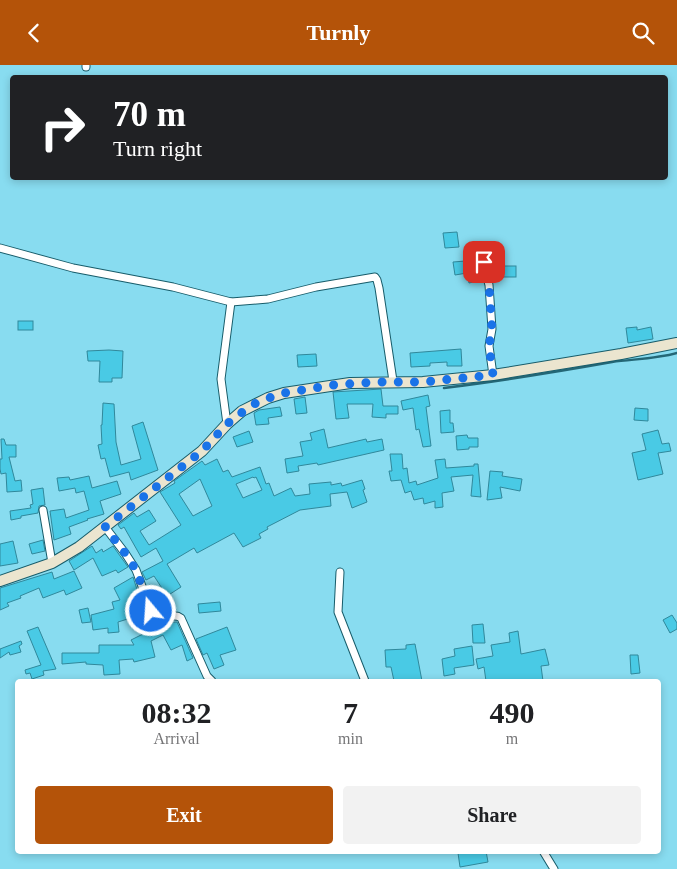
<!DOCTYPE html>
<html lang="en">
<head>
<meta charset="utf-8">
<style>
	body { margin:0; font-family:Georgia,serif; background:#f2f2f2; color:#202124; height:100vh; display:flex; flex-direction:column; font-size:19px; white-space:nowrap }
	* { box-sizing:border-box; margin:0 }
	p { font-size:16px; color:#757577 }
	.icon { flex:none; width:28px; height:28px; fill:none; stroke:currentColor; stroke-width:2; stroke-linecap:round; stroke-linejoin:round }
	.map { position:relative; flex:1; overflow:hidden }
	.panel { position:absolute; left:15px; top:614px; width:646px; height:175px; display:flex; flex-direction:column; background:#fff; border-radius:5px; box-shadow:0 2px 8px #0003 }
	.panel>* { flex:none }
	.hud { position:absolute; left:10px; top:10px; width:658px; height:105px; border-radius:5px; box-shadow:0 2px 8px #0003; background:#202124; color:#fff; overflow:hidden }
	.pin { position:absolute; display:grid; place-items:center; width:42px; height:42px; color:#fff; margin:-21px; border-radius:10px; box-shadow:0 2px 8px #0006 }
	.me { position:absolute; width:55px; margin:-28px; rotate:342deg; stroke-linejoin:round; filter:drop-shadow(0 0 4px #0008) }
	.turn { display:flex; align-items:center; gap:18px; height:105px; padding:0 20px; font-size:22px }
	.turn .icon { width:65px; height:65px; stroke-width:2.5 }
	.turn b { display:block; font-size:35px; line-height:42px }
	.eta { display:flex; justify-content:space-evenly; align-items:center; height:85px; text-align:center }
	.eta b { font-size:30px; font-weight:600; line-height:35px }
	.primary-button { display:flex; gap:10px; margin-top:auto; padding:10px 20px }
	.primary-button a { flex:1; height:58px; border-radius:5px; background:#b45309; color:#fff; font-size:20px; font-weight:600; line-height:58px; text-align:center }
	.primary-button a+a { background:#f2f2f2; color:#202124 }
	header { display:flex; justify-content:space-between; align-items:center; height:65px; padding:0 20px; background:#b45309; color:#fff; font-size:22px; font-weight:600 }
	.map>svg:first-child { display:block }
</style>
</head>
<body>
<header><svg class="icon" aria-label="back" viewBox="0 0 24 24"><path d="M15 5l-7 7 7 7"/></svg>Turnly<svg class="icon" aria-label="search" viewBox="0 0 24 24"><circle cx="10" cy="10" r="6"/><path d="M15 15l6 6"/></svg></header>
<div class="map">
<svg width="677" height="804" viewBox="0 0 677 804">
	<rect width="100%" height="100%" fill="#88dcf0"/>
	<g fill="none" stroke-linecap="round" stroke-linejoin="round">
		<path stroke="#246776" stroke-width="2.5" d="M 444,323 C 500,316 556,307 612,297 C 633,294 656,294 677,288"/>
	</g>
	<g fill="#49cae5" stroke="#30889b" fill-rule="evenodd">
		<path d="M 457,167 L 459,182 L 445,183 L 443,168 Z"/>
		<path d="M 478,195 L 482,215 L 469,218 L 467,208 L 455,210 L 453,197 Z"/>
		<rect x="498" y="201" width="18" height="11"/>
		<rect x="18" y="256" width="15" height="9"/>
		<path d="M 637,262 L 637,265 L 651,262 L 653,274 L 628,278 L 626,263 Z"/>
		<path d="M 461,284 L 462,301 L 447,301 L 447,297 L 430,298 L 430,301 L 411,302 L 410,288 Z"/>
		<path d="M 109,285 L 123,286 L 122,313 L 112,313 L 112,317 L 99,317 L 100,296 L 88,296 L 87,286 Z"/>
		<path d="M 316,289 L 317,301 L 298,302 L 297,290 Z"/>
		<path d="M 381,324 L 383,341 L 398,341 L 398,349 L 386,349 L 386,353 L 372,352 L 373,339 L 347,339 L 349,353 L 336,354 L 333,327 Z"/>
		<path d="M 428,330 L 430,341 L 426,342 L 431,381 L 423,382 L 419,364 L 416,365 L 413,343 L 403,345 L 401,336 Z"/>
		<path d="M 305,332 L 307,348 L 296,349 L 294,334 Z"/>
		<path d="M 103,338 L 114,339 L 116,377 L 121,400 L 141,394 L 132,361 L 143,357 L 158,405 L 131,415 L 129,407 L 110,412 L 105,393 L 101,394 L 98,380 L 102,379 L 101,360 L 102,360 Z"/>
		<path d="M 280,342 L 282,351 L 268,353 L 269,359 L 256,360 L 254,348 L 259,345 Z"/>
		<path d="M 635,343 L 648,344 L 648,356 L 634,355 Z"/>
		<path d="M 450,345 L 450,358 L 453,358 L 454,367 L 441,368 L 440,346 Z"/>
		<path d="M 324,364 L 328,383 L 366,374 L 367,377 L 382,374 L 384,385 L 318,400 L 317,398 L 298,401 L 299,406 L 287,408 L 285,394 L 303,391 L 300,377 L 312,375 L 310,368 Z"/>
		<path d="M 658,365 L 662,379 L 669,378 L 671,386 L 658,388 L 663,409 L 638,415 L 632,388 L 646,385 L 642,369 Z"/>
		<path d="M 249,366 L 253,377 L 237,382 L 233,372 Z"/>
		<path d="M 467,370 L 468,373 L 478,373 L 478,382 L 469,382 L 469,384 L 457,385 L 456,371 Z"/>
		<path d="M 1,374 L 4,374 L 6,380 L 16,380 L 16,392 L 9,392 L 15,416 L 21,415 L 22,426 L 7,427 L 6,408 L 1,409 L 0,404 L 0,394 L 2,394 Z"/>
		<path d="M 390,389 L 402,389 L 403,404 L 407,403 L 409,418 L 416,416 L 417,420 L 438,413 L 435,395 L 445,394 L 446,403 L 474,401 L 474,399 L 478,399 L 481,432 L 471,431 L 473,410 L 451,412 L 454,426 L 442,428 L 443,442 L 435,443 L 435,436 L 424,439 L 423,433 L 414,435 L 411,426 L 405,428 L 401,415 L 391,416 L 389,406 L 392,406 Z"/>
		<path d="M 217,394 L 223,407 L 228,405 L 232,412 L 260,402 L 266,419 L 269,418 L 274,431 L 291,423 L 295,431 L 310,429 L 309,419 L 331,417 L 331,420 L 341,418 L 342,421 L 362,415 L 365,424 L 363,425 L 367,437 L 352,443 L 347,427 L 330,429 L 331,441 L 300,445 L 267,462 L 268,464 L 259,469 L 261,473 L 243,482 L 234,468 L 197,488 L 194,483 L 167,499 L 181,522 L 167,531 L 154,511 L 146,515 L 142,507 L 163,496 L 156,483 L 141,492 L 124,462 L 121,464 L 118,460 L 134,448 L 137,452 L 149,445 L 156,456 L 140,466 L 149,480 L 181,460 L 160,427 L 175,418 L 174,416 L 202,396 L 205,400 ZM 253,412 L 254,413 L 256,412 L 262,425 L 243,433 L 236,419 ZM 200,414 L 212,441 L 193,451 L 179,429 Z"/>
		<path d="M 490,406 L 503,407 L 502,411 L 522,414 L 520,426 L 500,422 L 502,433 L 487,435 Z"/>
		<path d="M 89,411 L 92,423 L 117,416 L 121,429 L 100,436 L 104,449 L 87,454 L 88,455 L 69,462 L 71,469 L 54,475 L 50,446 L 64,444 L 66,453 L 89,445 L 84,426 L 76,428 L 75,423 L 59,426 L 57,413 L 69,412 L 70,415 Z"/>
		<path d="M 43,423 L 45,440 L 39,441 L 38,448 L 21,451 L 21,453 L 11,455 L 10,446 L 31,443 L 30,440 L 33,439 L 31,425 Z"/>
		<path d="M 43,475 L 45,486 L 32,489 L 29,479 Z"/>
		<path d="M 13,476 L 18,498 L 0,501 L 0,479 Z"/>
		<path d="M 92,481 L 96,488 L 102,484 L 103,487 L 113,481 L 128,502 L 118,508 L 116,505 L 102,511 L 93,493 L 74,505 L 69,496 Z"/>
		<path d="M 74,506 L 82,523 L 66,530 L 64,525 L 43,533 L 39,523 L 20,531 L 21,533 L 7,538 L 9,541 L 0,545 L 0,523 L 52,507 L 54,514 Z"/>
		<path d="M 133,512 L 142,540 L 131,544 L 134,552 L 118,557 L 119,567 L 108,568 L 108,563 L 93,565 L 91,550 L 114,544 L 112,537 L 120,535 L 114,523 Z"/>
		<path d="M 220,537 L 221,546 L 199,548 L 198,539 Z"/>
		<path d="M 88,543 L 91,557 L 82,558 L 79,545 Z"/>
		<path d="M 672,550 L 677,558 L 677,564 L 670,568 L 663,555 Z"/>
		<path d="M 148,554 L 156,558 L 177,557 L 193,593 L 187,596 L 182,580 L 171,585 L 163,570 L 151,576 L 155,592 L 134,597 L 133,594 L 119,595 L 120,609 L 104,610 L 103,600 L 86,599 L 86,597 L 62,599 L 62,588 L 99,588 L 99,580 L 134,580 L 131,575 L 145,568 L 139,560 Z"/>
		<path d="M 483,559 L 485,578 L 473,578 L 472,560 Z"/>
		<path d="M 38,562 L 56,604 L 43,606 L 44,610 L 32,614 L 30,608 L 26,609 L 25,605 L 41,600 L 27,566 Z"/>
		<path d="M 227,562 L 236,585 L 220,590 L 224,600 L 214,604 L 207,588 L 203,590 L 196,574 Z"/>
		<path d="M 518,566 L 521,589 L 545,584 L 549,600 L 541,601 L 543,616 L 486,616 L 484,602 L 478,604 L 476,594 L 493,591 L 491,580 L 510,577 L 509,568 Z"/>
		<path d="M 21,576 L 22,579 L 19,581 L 21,587 L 10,590 L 9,587 L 0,593 L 0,584 Z"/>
		<path d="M 415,579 L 422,616 L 394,616 L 391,602 L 386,602 L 385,585 L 406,584 L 406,580 Z"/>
		<path d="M 472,581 L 474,600 L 454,603 L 455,609 L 444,611 L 442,594 L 455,591 L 454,584 Z"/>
		<path d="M 630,590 L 638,590 L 640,608 L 631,609 Z"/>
		<path d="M 486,786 L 488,797 L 460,802 L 458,788 Z"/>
	</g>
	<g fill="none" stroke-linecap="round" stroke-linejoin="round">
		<defs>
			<g id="street">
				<path d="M 86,0 L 86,2"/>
				<path d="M 0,183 L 73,203 L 173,222 L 231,237 L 268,234 L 316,222 L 375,212 L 377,215 L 379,223 L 393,316"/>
				<path d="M 483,197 L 489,220 L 492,264 L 489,281 L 493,310"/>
				<path d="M 227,359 L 221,314 L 231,237"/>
				<path d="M 43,445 L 52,498"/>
				<path d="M 105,462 L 125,488 L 136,505 L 153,551 C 163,556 173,547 181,553 L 207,611 L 212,616"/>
				<path d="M 340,507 L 338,547 L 365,616"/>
				<path d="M 543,786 L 554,804"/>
			</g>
			<path id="secondary" d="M 0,516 L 52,498 L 79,482 L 202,386 L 227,359 L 242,346 L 268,333 L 284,328 L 350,318 L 423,317 L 493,310 L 621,289 L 677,278"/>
		</defs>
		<use href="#street" stroke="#175c6a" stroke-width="9"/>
		<use href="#secondary" stroke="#175c6a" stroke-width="12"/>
		<use href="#street" stroke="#fff" stroke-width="7"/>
		<use href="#secondary" stroke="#ebe5cf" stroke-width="10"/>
	</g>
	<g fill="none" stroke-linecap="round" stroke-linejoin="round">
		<path stroke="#1a73e8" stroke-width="9" stroke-dasharray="0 16.2" d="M 151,546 L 136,505 L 125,488 L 105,462 L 202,386 L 227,359 L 249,342 L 260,336 L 284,328 L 333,320 L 377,317 L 423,317 L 493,310 L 489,281 L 492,264 L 489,220 L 484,197"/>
	</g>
</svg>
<div class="pin" style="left:484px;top:197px;background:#d93025"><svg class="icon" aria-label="arrive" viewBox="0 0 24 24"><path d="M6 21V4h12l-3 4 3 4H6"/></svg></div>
<svg class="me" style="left:151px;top:546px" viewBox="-20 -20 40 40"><circle r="17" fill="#1a73e8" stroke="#fff" stroke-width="3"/><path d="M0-11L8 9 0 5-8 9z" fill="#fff"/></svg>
<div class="hud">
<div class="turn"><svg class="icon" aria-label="right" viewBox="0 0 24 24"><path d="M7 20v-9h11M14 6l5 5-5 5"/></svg><div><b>70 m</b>Turn right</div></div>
</div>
<section class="panel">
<div class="eta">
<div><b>08:32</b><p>Arrival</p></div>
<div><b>7</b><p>min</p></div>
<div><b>490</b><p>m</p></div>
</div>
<div class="primary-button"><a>Exit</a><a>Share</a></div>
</section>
</div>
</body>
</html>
